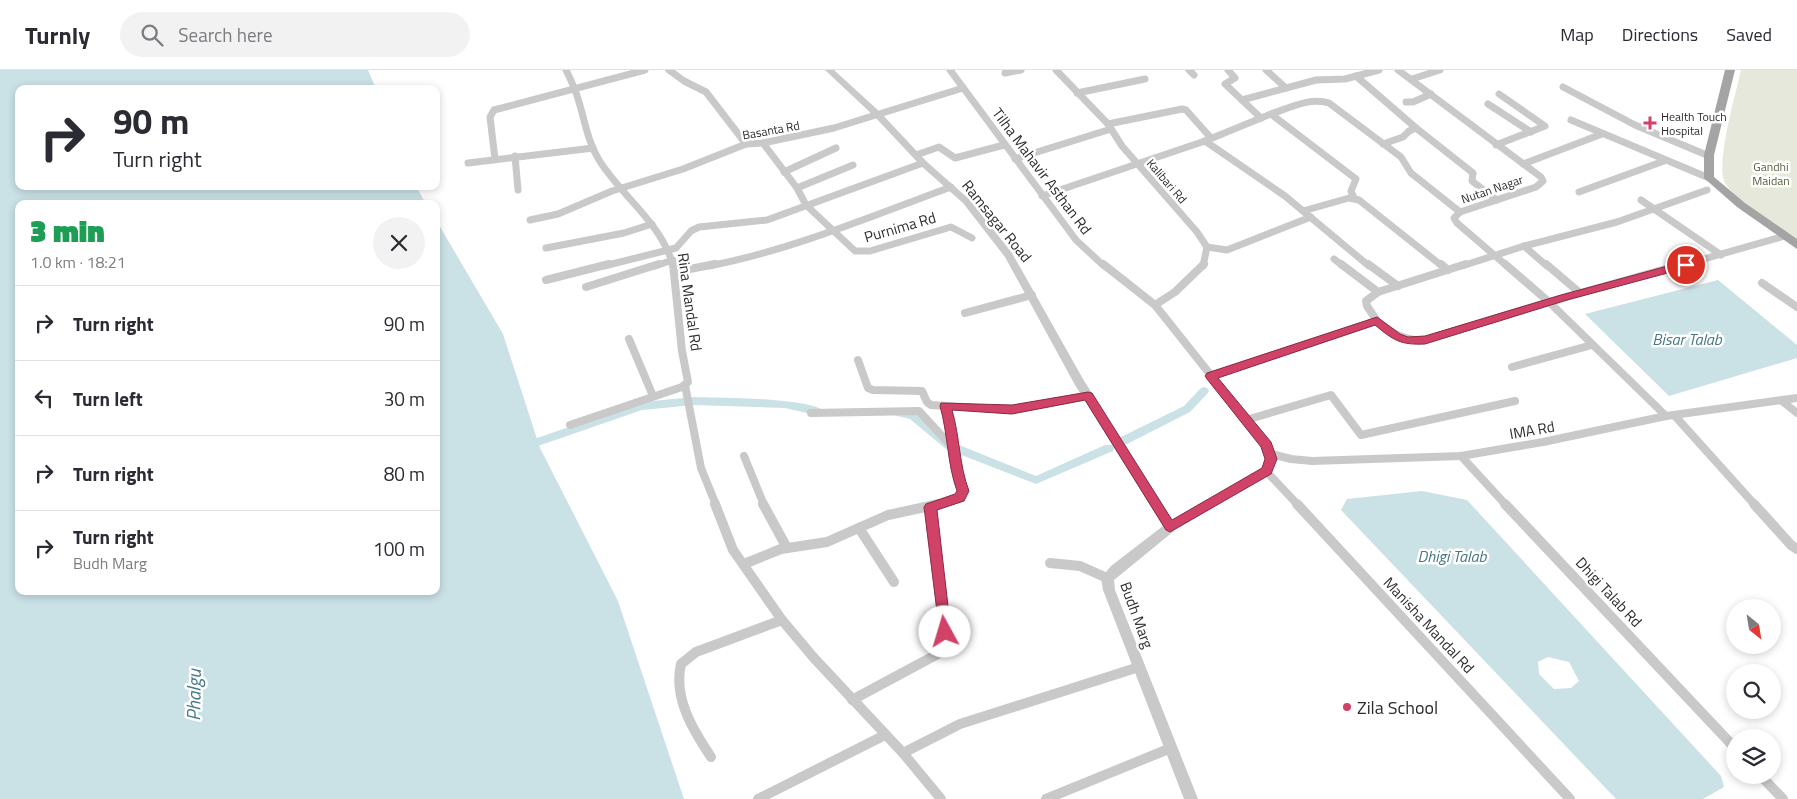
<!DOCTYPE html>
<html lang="en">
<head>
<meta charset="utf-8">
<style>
	body { margin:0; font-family:"Titillium Web",sans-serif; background:#f2f2f3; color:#2b2b33; height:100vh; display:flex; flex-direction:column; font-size:19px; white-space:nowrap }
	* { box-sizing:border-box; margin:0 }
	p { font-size:16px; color:#7c7c81 }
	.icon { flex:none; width:28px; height:28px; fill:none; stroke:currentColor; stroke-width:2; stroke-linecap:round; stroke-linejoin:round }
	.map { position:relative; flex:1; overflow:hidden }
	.drawer { position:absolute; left:15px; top:130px; width:425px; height:395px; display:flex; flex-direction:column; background:#fff; border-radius:10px; box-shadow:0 2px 8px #0003 }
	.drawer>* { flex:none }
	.hud { position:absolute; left:15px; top:15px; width:425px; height:105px; border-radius:10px; box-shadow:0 2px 8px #0003; background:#fff; color:#2b2b33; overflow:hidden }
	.needle { width:32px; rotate:150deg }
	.fabs { position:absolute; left:1726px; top:529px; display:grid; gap:10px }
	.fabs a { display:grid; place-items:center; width:55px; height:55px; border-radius:50%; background:#fff; box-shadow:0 2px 8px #0003; font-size:25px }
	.pin { position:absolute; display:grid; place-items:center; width:42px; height:42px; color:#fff; margin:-21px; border:2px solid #fff; border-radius:50%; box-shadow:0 1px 5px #0007 }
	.me { position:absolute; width:55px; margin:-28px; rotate:354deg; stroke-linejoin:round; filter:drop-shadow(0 0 4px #0008) }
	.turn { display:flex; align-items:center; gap:18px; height:105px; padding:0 15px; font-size:22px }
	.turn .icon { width:65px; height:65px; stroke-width:2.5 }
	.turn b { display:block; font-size:35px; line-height:42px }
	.round { display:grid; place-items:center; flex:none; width:52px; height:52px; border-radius:26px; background:#f2f2f3 }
	.headline { display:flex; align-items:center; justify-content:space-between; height:85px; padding:0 15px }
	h1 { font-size:30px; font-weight:800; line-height:38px; color:#1e9e55 }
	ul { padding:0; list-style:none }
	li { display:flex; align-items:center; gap:15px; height:75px; padding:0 15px; border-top:1px solid #e1e1e2 }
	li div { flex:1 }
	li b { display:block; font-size:19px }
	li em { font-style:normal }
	header { display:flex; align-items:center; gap:30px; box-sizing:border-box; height:70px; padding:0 25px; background:#fff; border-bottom:1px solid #e1e1e2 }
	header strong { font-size:24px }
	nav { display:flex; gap:28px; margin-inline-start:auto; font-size:18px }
	.search { width:350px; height:45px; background:#f2f2f3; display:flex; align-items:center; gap:12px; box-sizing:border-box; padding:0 18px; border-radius:28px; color:#7c7c81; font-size:19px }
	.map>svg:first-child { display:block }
</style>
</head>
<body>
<header>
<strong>Turnly</strong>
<div class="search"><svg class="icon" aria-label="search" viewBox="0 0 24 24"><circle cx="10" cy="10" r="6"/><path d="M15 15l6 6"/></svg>Search here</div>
<nav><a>Map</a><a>Directions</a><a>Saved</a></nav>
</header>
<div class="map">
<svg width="1797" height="729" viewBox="0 0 1797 729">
	<rect width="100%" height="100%" fill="#fff"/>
	<path fill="#e5e8db" d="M 1741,0 L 1797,0 L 1797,171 C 1779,158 1735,131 1725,113 C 1715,94 1736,23 1741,0 Z"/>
	<g fill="#cae1e6" fill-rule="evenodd">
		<path d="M 0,0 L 368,0 L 376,19 L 19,19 L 19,116 L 416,116 L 426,134 L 19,134 L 19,521 L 436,521 L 436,150 L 503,264 L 540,378 L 618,531 L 684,729 L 0,729 Z"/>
		<path d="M 1718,210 L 1797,275 L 1797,288 L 1669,326 L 1585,244 Z"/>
		<path d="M 1422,421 L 1467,430 L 1721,706 L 1724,717 L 1703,729 L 1616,729 L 1341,440 L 1347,429 ZM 1548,587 L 1569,592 L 1579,611 L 1571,618 L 1554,619 L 1539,604 L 1538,592 Z"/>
	</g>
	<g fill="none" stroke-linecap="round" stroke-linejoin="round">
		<g fill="#cae1e6" fill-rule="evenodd">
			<path d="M 1204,317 L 1207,318 L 1209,321 L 1207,324 L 1190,342 L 1127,374 L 1119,374 L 1118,371 L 1119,368 L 1184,336 L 1201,318 Z"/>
			<path d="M 694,327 C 717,328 813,327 825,342 L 820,346 L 785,338 L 694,335 L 642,340 L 538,376 L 534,375 L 533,372 L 534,369 L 642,332 Z"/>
			<path d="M 897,338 L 916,343 L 954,373 L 1036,406 L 1105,375 L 1113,375 L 1114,378 L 1113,381 L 1036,414 L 946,379 L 910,349 L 894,345 L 892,342 L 894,339 Z"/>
		</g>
		<g stroke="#c9c9c9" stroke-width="7">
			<path d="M 566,0 C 571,10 576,21 579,32 C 585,52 588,72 599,90 C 622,127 662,153 673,196"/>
			<path d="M 669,0 L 684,11 L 706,22 L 746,74"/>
			<path d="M 950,0 L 1076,170 L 1104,196"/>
			<path d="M 1056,0 L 1108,54 L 1122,76 L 1197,162 L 1207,177 L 1203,196"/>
			<path d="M 1189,0 L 1194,5"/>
			<path d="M 1228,0 L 1235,8 L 1225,14 L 1261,48"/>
			<path d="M 1266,0 L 1286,18"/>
			<path d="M 1398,0 L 1541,107 L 1543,111 L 1536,117 L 1460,142 L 1454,148 L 1457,153 L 1507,196"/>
			<path d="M 1005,3 L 1021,0"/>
			<path d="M 1356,6 L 1416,58 L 1473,103 L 1472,111 L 1497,130"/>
			<path d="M 1412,9 L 1440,0"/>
			<path d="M 1563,17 L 1635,55 L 1709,86"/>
			<path d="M 1077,23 L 1145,9"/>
			<path d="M 1242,30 L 1316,10 L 1345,9 L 1379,0"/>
			<path d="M 1406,32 L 1413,32 L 1431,24"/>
			<path d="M 1488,34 L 1531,62"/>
			<path d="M 1571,50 L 1709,108"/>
			<path d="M 1108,54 L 1182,39 L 1186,40 L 1211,68"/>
			<path d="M 1205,71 L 1285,126 L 1369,196"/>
			<path d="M 763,73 L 797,118 L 806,135 L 855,181 L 870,181 L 951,157 L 972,168"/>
			<path d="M 1383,74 L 1403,67 L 1409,61 L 1416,58"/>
			<path d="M 1496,75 L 1545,56 L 1499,24"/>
			<path d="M 916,85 L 939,77 L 955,88 L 1004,75"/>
			<path d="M 515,86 L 518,120"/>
			<path d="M 495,89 L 490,47 L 494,40 L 645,0"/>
			<path d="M 1015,89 L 1111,59"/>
			<path d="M 468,93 L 593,78"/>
			<path d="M 1523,94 L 1602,64"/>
			<path d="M 784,102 L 836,78"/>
			<path d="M 797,118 L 853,95"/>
			<path d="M 1579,122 L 1664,91"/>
			<path d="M 1042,126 L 1205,71 L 1271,44"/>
			<path d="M 1354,128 L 1351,121 L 1356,109 L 1271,44 C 1289,38 1310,27 1329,33 L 1401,87 L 1411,103 L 1460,142"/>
			<path d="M 1641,130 L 1721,185"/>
			<path d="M 1303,141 L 1349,128 L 1359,130 L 1442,196"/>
			<path d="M 530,150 L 558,144 L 612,121 L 683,99 L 746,74 L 763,73 L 834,58 L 963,18"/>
			<path d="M 1524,176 L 1547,196"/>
			<path d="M 1207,177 L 1227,180 L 1311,147"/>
			<path d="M 546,178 L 624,163 L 652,154"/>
			<path d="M 1334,189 L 1343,196"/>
			<path d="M 604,196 L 676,178 L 691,161 L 699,157 L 767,150 L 923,93"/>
			<path d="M 655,196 L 673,190"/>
			<path d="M 709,196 C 792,180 872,146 951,117"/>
			<path d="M 1462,196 L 1524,176 L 1617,152 L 1707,120"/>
			<path d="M 1679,196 L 1785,166"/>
		</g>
		<g stroke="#c9c9c9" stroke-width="8">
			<path d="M 1103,194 L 1155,235 L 1260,367 C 1268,379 1273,387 1266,401"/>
			<path d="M 1341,194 L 1378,222"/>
			<path d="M 1368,194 L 1398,216"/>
			<path d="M 1441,194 L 1448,200"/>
			<path d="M 1505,194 L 1549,232 L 1666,346"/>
			<path d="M 1546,194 L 1580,223"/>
			<path d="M 675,202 L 715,194"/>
			<path d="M 546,210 L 609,194"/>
			<path d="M 1762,213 L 1797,237"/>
			<path d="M 586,217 L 659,194"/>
			<path d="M 1155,235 L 1175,222 L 1204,194"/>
			<path d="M 965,243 L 1032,225"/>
			<path d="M 1377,251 L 1367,236 L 1366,231 L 1378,222 L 1466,194"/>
			<path d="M 629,269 L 653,326"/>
			<path d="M 858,290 L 868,318 L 873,320 L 922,321 L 927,332 L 931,335 L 1012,340 L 1088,326"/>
			<path d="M 1512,297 L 1592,275"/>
			<path d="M 1211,306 L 1377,251 C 1392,263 1405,272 1425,270 L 1549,232 L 1683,194"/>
			<path d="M 685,315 L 701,398 L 716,435"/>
			<path d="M 1782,331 L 1797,343"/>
			<path d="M 811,343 L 919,341 L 954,379"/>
			<path d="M 1675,346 L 1755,435"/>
			<path d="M 1246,350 L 1331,325 L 1361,365 L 1515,331"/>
			<path d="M 570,355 L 682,317 L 688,312 L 682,281 L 673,194"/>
			<path d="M 1271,384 L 1291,389 L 1312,391 L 1461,386 L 1543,372 L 1666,346 L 1797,328"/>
			<path d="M 744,386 L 764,435"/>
			<path d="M 1461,386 L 1506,435"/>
			<path d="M 1266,401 L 1298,435"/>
			<path d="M 935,435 L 960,427 L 963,421 L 945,336"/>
			<path d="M 1207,435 L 1266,401"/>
		</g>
		<g stroke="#c9c9c9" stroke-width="10">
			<path d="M 715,434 L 733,480 L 782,550 L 814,588 L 903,683 L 941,729"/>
			<path d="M 763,434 L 787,478"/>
			<path d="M 1297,434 L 1570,729"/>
			<path d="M 1505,434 L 1735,678"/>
			<path d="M 1754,434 L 1791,475 L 1797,479"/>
			<path d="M 1170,457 L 1209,434"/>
			<path d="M 859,458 L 894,512"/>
			<path d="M 1050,493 L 1080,496 L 1107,508"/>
			<path d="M 744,494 L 781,479 L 827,472 L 888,445 L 939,434"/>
			<path d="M 852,630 L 947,579 L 930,437"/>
			<path d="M 903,683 L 960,654 L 1139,597"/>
			<path d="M 711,687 C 693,660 673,628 681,594 L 696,582 L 782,550"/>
			<path d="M 1760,705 L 1783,729"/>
			<path d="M 758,729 L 885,665"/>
			<path d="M 1046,729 L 1171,678"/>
		</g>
		<path fill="#c9c9c9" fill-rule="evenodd" d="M 825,0 L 834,0 L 881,43 L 926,91 L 969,129 L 1012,183 L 1083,309 L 1174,453 L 1176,457 L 1174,461 L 1114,510 L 1115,520 L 1198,729 L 1184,729 L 1103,520 L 1101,508 L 1111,496 L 1163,456 L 1075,315 L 1005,187 L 963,133 L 920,95 L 875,47 Z"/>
		<path fill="#a4a4a4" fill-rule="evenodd" d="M 1725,0 L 1735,0 L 1714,85 L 1714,107 L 1745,133 L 1797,169 L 1797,179 L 1737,137 L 1704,108 L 1704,85 Z"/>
	</g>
	<path fill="#d04267" stroke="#872b43" d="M 1686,191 L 1691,195 L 1690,197 L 1567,230 L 1425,274 C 1401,275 1394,271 1375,255 L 1218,308 L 1271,372 L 1277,389 L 1271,404 L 1170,462 L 1166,460 L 1085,330 L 1012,344 L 952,340 C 960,367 959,395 969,421 L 964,431 L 937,440 L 951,562 L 949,566 L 945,568 L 940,566 L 924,437 L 926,434 L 955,424 L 957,421 C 947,393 948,364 940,336 L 941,333 L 1012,335 L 1088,322 L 1092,323 L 1172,450 L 1262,398 L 1265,389 L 1261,377 L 1207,309 L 1205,306 L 1207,303 L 1377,247 L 1400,264 L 1408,267 L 1425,266 L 1561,225 Z"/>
	<g fill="#d04267" stroke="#fff" stroke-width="2">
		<path d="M1647.5 45.5h5v5h5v5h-5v5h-5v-5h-5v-5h5z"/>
		<circle cx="1347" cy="637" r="5"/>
	</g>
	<g text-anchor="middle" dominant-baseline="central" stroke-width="5" stroke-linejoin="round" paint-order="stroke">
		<g font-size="12" fill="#2c2c2c" stroke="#fff" text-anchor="start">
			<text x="1661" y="46">Health Touch<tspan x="1661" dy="14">Hospital</tspan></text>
		</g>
		<g font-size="12" fill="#2c2c2c" stroke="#fff">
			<text transform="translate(771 60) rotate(-10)">Basanta Rd</text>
			<text transform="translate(1167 111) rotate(49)">Kalibari Rd</text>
			<text transform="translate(1492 119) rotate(-19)">Nutan Nagar</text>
		</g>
		<g font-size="12" fill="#56623f" stroke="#fff">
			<text x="1771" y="96">Gandhi<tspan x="1771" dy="14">Maidan</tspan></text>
		</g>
		<g font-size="15" fill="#2c2c2c" stroke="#fff">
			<text transform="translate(1042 101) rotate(53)">Tilha Mahavir Asthan Rd</text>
			<text transform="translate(997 151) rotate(51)">Ramsagar Road</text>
			<text transform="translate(900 157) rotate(-16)">Purnima Rd</text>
			<text transform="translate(690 232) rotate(82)">Rina Mandal Rd</text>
			<text transform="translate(1532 360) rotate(-10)">IMA Rd</text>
			<text transform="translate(1609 522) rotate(47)">Dhigi Talab Rd</text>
			<text transform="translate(1137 545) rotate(70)">Budh Marg</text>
			<text transform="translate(1429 555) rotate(47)">Manisha Mandal Rd</text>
		</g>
		<g font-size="16" font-style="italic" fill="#457884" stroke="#fff">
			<text x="1687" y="269">Bisar Talab</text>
			<text x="1452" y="486">Dhigi Talab</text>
		</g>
		<g font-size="18" fill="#2c2c2c" stroke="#fff" text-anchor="start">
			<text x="1357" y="637">Zila School</text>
		</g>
		<g font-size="19" font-style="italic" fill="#457884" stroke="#fff">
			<text transform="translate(193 625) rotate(-89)">Phalgu</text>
		</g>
	</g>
</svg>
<div class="fabs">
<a><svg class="needle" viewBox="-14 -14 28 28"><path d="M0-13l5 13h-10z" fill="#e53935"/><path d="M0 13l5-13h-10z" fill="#7c7c81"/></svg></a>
<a><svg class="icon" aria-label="search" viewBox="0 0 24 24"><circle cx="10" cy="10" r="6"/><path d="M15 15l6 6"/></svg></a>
<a><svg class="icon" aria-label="layers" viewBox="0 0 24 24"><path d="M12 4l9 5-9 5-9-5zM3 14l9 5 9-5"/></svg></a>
</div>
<div class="pin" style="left:1686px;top:195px;background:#d93025"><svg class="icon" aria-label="arrive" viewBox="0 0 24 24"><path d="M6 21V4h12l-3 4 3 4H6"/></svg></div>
<svg class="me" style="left:945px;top:562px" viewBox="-20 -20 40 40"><circle r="19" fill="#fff"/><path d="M0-13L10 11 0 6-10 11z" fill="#d04267"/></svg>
<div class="hud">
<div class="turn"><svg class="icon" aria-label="right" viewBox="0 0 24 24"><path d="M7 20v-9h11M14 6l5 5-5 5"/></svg><div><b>90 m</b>Turn right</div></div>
</div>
<section class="drawer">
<div class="headline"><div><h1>3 min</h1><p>1.0 km · 18:21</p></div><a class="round"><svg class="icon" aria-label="close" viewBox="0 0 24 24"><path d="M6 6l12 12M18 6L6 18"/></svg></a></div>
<ul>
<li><svg class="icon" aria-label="right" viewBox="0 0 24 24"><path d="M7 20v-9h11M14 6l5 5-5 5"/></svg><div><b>Turn right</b></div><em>90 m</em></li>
<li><svg class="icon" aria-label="left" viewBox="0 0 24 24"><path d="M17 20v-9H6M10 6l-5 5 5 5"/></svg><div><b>Turn left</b></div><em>30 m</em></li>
<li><svg class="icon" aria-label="right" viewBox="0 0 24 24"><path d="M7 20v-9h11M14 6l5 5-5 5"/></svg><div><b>Turn right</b></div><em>80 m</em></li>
<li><svg class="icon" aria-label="right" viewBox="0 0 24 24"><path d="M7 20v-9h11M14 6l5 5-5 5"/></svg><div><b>Turn right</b><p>Budh Marg</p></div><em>100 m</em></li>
</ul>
</section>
</div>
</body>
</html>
